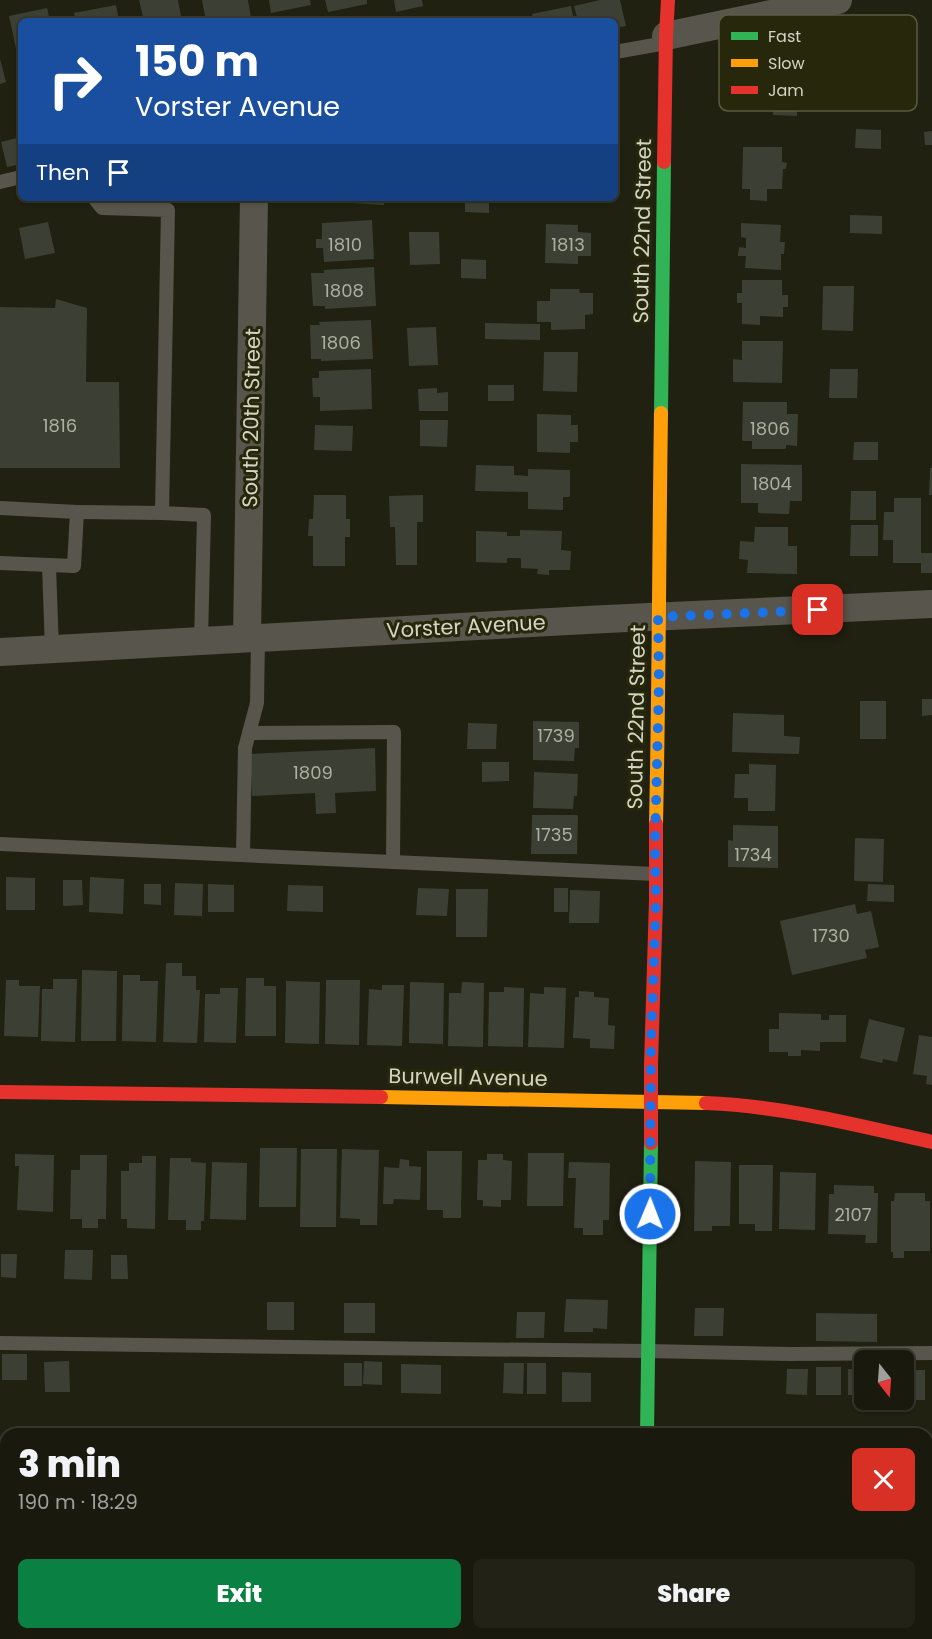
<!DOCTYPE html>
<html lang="en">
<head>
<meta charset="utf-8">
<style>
	body { margin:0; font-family:Poppins,sans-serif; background:#222216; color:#f1f3f6; height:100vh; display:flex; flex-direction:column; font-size:22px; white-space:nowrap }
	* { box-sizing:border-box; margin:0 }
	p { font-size:20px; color:#9fa09d }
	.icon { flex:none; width:33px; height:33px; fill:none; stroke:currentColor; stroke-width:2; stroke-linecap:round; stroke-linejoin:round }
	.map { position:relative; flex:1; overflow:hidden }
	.details { position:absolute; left:0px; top:1428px; width:933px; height:212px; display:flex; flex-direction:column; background:#19190d; border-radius:18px 18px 0 0; box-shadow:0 2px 4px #0004,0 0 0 2px #37382e }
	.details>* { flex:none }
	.banner { position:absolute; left:18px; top:18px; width:600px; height:183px; border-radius:9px; box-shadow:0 2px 4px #0004,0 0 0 2px #37382e; background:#1a4fa0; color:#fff; overflow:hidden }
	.needle { width:39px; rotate:163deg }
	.buttons { position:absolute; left:854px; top:1350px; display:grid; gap:12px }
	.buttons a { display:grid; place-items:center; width:60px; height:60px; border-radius:9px; background:#19190d; box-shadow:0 2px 4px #0004,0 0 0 2px #37382e; font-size:30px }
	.pin { position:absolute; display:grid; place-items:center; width:51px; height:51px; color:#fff; margin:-26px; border-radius:12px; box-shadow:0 3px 9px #0006 }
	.me { position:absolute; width:66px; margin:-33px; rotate:1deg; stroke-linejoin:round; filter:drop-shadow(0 0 4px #0008) }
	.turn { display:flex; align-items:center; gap:21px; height:126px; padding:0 18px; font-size:27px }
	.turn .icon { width:78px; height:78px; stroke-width:2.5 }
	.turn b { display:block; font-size:42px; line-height:51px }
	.then { display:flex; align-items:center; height:57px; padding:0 18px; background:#0003; gap:12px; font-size:22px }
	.round { display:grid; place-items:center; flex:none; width:63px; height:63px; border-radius:9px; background:#222216 }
	.summary { display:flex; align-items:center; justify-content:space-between; height:102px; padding:0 18px }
	h1 { font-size:36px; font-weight:800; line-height:45px }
	.cta { display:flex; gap:12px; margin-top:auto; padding:12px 18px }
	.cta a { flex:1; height:69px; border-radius:9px; background:#0b8043; color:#fff; font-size:24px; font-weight:800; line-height:69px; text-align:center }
	.cta a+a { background:#222216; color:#f1f3f6 }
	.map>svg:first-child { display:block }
</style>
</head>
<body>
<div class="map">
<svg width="932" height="1639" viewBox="0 0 932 1639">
	<rect width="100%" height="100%" fill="#212111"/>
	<g fill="#3c3f33">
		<path d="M 139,0 L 178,0 L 182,21 L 144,21 Z"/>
		<path d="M 202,0 L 248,0 L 251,18 L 238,21 L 206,21 Z"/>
		<path d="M 269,0 L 310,0 L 311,5 L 271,13 Z"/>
		<path d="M 325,0 L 367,0 L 367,4 L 328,12 Z"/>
		<path d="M 394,0 L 422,0 L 423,6 L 396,12 Z"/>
		<path d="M 600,0 L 620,0 L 626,26 L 615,28 L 615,21 L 578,21 L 574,6 Z"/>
		<path d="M 116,5 L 119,21 L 76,21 L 74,13 Z"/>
		<path d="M 571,6 L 574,21 L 534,21 L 532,14 Z"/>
		<path d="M 47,8 L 50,21 L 21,21 L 20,67 L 9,16 Z"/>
		<path d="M 0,59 L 6,82 L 0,84 Z"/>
		<path d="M 751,64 L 796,64 L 797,116 L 773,115 L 773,109 L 756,109 L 756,93 L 751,93 Z"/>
		<path d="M 856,129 L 881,130 L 881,149 L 855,148 Z"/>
		<path d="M 932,131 L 932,145 L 925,145 L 924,132 Z"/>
		<path d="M 21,137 L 21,164 L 7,167 L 1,142 Z"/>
		<path d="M 743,147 L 782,147 L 782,162 L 787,163 L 786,169 L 783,169 L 782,189 L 767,189 L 767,201 L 750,200 L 750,189 L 742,189 Z"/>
		<path d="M 351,198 L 384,198 L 384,205 L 351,203 Z"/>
		<path d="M 465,198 L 489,198 L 489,213 L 465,212 Z"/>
		<path d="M 539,198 L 595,198 L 594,203 L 539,202 Z"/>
		<path d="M 850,215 L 882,216 L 882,234 L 850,233 Z"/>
		<path d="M 372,220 L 374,259 L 324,262 L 323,248 L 316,248 L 316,239 L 322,239 L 322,223 Z"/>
		<path d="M 48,222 L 55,253 L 25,259 L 19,228 Z"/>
		<path d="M 741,223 L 781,225 L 780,242 L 785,242 L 784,254 L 781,254 L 781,270 L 745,268 L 746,256 L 738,256 L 739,247 L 746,248 L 746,238 L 741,237 Z"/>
		<path d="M 546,224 L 578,225 L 578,232 L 591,233 L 591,256 L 578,256 L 578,264 L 545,263 Z"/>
		<path d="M 409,232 L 439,232 L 440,264 L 410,265 Z"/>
		<path d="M 461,259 L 486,260 L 486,279 L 461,278 Z"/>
		<path d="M 374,267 L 376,306 L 325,309 L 325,306 L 313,306 L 311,273 L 324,273 L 324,270 Z"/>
		<path d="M 742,280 L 782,280 L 782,295 L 788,295 L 788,307 L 783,307 L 783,317 L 760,316 L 760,325 L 742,324 L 742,303 L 737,303 L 737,293 L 742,293 Z"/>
		<path d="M 823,286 L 854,286 L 853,331 L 822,330 Z"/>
		<path d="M 550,289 L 579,289 L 580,293 L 593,293 L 593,314 L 585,315 L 585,329 L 551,330 L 551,322 L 537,322 L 537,301 L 550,301 Z"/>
		<path d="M 56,299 L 87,308 L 86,382 L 119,382 L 120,468 L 0,468 L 0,307 L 55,308 Z"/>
		<path d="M 371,320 L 373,359 L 321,361 L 321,359 L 311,359 L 310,325 L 320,325 L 319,322 Z"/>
		<path d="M 485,323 L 540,324 L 540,340 L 485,339 Z"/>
		<path d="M 436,327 L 438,365 L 409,366 L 407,328 Z"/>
		<path d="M 742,341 L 783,341 L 782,383 L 733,382 L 733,359 L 742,360 Z"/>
		<path d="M 544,352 L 578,352 L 577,392 L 543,391 Z"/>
		<path d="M 371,369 L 372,409 L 320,411 L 320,397 L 313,397 L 312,378 L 319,378 L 319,371 Z"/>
		<path d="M 830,369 L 858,369 L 857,398 L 829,398 Z"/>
		<rect x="488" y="385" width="26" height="16"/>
		<path d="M 437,388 L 437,393 L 448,392 L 448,411 L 419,411 L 418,389 Z"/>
		<path d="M 743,402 L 787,402 L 787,414 L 798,414 L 797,446 L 786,445 L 786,449 L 752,449 L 752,441 L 742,441 Z"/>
		<path d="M 537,414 L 571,415 L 571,425 L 578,425 L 578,442 L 570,442 L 570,453 L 537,452 Z"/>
		<path d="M 420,420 L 448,420 L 447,447 L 420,446 Z"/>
		<path d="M 315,425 L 353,426 L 352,451 L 314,450 Z"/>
		<path d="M 854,442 L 878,442 L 878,460 L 853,460 Z"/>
		<path d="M 741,464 L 802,465 L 802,501 L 790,501 L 789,514 L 758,513 L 758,503 L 741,503 Z"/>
		<path d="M 476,465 L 514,466 L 514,475 L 528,476 L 528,469 L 570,470 L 570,497 L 563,497 L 563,510 L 528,509 L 528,492 L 475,491 Z"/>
		<path d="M 930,468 L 932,468 L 932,495 L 929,495 Z"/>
		<path d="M 851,491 L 876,491 L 876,520 L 850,520 Z"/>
		<path d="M 314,495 L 346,495 L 346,519 L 350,519 L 350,537 L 345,537 L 345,566 L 313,566 L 313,536 L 308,536 L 309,519 L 313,519 Z"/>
		<path d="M 423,495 L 423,522 L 417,522 L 417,565 L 396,565 L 395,527 L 390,527 L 389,496 Z"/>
		<path d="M 894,498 L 921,498 L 921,553 L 932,553 L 932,573 L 921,573 L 921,563 L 893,563 L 893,540 L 883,540 L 884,512 L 894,512 Z"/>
		<path d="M 851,525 L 878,525 L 878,556 L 850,556 Z"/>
		<path d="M 755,527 L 788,527 L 788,546 L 797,546 L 797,574 L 747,573 L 748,560 L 739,559 L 740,541 L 754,542 Z"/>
		<path d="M 520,530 L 562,531 L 561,550 L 571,551 L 570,570 L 549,570 L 549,575 L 537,574 L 538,569 L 521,568 L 521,558 L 507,558 L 507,563 L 476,562 L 476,531 L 507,532 L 507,536 L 520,536 Z"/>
		<path d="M 922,699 L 932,699 L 932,715 L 922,716 Z"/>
		<rect x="860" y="701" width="26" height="38"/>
		<path d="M 733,713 L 784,715 L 784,736 L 800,737 L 799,754 L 732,752 Z"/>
		<path d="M 533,721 L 579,722 L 579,748 L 575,748 L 574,761 L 533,760 Z"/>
		<path d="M 468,723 L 497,724 L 496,749 L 467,749 Z"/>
		<path d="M 375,748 L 376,791 L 335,793 L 336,813 L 316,814 L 315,793 L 252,796 L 250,754 Z"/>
		<path d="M 482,762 L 509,762 L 509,781 L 482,782 Z"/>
		<path d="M 749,764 L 776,765 L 775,811 L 748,811 L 748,798 L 734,798 L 735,774 L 749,774 Z"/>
		<path d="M 534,772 L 578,774 L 577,796 L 574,796 L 573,809 L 533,808 Z"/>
		<path d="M 532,815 L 578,815 L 577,854 L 531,854 Z"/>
		<path d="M 733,825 L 778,826 L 778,868 L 728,867 L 728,840 L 733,841 Z"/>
		<path d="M 855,838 L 884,839 L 883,882 L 854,881 Z"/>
		<path d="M 6,877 L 35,878 L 35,910 L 6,910 Z"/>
		<path d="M 90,877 L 124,879 L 123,914 L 89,912 Z"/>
		<path d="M 63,880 L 82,880 L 83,905 L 63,906 Z"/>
		<path d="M 175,883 L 203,884 L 202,916 L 174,915 Z"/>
		<path d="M 144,884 L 161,884 L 161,905 L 144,904 Z"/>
		<path d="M 208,884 L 234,885 L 234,912 L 208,912 Z"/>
		<path d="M 868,884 L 894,885 L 894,902 L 867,901 Z"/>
		<path d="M 288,885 L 323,886 L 323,912 L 287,911 Z"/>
		<path d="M 418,888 L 449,889 L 447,916 L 416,915 Z"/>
		<rect x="554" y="888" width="14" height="24"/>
		<path d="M 456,889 L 488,889 L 487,937 L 456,937 Z"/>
		<path d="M 570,890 L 600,891 L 599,923 L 569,923 Z"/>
		<path d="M 855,904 L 857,914 L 871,911 L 879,947 L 865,950 L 867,958 L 792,975 L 780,921 Z"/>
		<path d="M 166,963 L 182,963 L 182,976 L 196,976 L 196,990 L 200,990 L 197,1043 L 163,1042 Z"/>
		<path d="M 82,970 L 117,971 L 116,1041 L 81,1041 Z"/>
		<path d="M 123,975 L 140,975 L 140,981 L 158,981 L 156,1042 L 122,1041 Z"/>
		<path d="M 246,978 L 264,978 L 264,986 L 276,986 L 276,1036 L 245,1036 Z"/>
		<path d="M 53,979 L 77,979 L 75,1042 L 41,1041 L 42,989 L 53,989 Z"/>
		<path d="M 6,980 L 19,980 L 19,986 L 40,986 L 38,1037 L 4,1036 Z"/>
		<path d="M 326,980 L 360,980 L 359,1045 L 325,1044 Z"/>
		<path d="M 286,981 L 320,982 L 319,1044 L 285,1043 Z"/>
		<path d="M 410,982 L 444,983 L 443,1044 L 409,1043 Z"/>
		<path d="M 462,982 L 484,983 L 483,1047 L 448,1046 L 449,993 L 461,993 Z"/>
		<path d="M 382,985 L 404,985 L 402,1046 L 367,1045 L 369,989 L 382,990 Z"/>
		<path d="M 504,987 L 524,988 L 523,1047 L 488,1046 L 489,992 L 504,992 Z"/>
		<path d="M 544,987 L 566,988 L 564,1048 L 528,1047 L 530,993 L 544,994 Z"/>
		<path d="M 220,988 L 238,988 L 236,1043 L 204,1042 L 205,994 L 220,994 Z"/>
		<path d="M 579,991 L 594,992 L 594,997 L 609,998 L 608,1025 L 615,1026 L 614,1049 L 590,1048 L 590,1039 L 573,1038 L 575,997 L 579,997 Z"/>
		<path d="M 779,1013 L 821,1014 L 821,1020 L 829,1020 L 829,1015 L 846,1015 L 846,1042 L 820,1042 L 820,1051 L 801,1050 L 801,1056 L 788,1056 L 788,1052 L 769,1052 L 769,1029 L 779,1029 Z"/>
		<path d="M 869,1019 L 905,1028 L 897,1062 L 883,1059 L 882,1063 L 860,1058 Z"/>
		<path d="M 919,1035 L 932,1037 L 932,1085 L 926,1084 L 927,1076 L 913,1074 Z"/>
		<path d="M 260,1148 L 297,1148 L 296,1207 L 259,1207 Z"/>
		<path d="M 301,1149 L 337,1149 L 336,1227 L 300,1227 Z"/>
		<path d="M 342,1149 L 379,1150 L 377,1225 L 360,1225 L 360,1219 L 340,1218 Z"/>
		<path d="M 427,1151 L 462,1151 L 461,1218 L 443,1218 L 443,1210 L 427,1210 Z"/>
		<path d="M 528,1153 L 564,1153 L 563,1206 L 527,1206 Z"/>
		<path d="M 15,1154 L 54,1155 L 53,1212 L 17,1210 L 19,1166 L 15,1166 Z"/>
		<path d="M 487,1154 L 503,1154 L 503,1160 L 512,1161 L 511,1200 L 501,1200 L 501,1207 L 483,1206 L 483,1200 L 477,1200 L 478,1160 L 487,1160 Z"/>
		<path d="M 80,1155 L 107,1155 L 106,1219 L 98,1219 L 98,1228 L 82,1228 L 82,1219 L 70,1219 L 71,1170 L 80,1170 Z"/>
		<path d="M 142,1156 L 156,1156 L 155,1229 L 127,1228 L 127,1219 L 121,1219 L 121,1171 L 129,1171 L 129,1163 L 142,1163 Z"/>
		<path d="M 170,1158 L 191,1158 L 191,1162 L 206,1163 L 204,1221 L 201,1221 L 201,1230 L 186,1230 L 186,1220 L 168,1220 Z"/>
		<path d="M 400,1159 L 409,1160 L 409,1166 L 421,1167 L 420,1200 L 394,1199 L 393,1204 L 383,1204 L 384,1167 L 399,1168 Z"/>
		<path d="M 695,1161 L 731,1162 L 730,1226 L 712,1226 L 712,1231 L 694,1231 Z"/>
		<path d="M 212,1162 L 247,1163 L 246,1220 L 210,1219 Z"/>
		<path d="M 569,1162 L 610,1163 L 609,1220 L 603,1220 L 603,1235 L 583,1235 L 583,1228 L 574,1228 L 576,1178 L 568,1178 Z"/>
		<path d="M 739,1165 L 773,1165 L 772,1231 L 755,1231 L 755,1224 L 739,1224 Z"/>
		<path d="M 780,1172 L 816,1173 L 815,1230 L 779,1229 Z"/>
		<path d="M 834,1185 L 874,1186 L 874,1193 L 878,1193 L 877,1243 L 865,1243 L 866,1235 L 828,1234 L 829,1194 L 834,1194 Z"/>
		<path d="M 895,1193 L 925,1193 L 925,1201 L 930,1201 L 930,1251 L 904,1251 L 904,1258 L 893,1258 L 893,1252 L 891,1252 L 891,1201 L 894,1201 Z"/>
		<path d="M 65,1250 L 93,1250 L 92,1280 L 64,1279 Z"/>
		<path d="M 1,1254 L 17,1254 L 16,1278 L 1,1277 Z"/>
		<path d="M 111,1255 L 127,1255 L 128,1279 L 111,1279 Z"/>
		<path d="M 566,1299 L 608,1300 L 607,1329 L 593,1328 L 593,1332 L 564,1332 Z"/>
		<rect x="267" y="1302" width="27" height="28"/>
		<rect x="344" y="1303" width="31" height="30"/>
		<path d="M 695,1308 L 724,1308 L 723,1336 L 694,1336 Z"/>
		<path d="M 517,1312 L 545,1312 L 544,1338 L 516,1338 Z"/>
		<path d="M 816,1313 L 877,1314 L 877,1342 L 816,1341 Z"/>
		<rect x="2" y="1354" width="25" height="26"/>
		<path d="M 69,1361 L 70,1392 L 45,1392 L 44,1362 Z"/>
		<path d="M 364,1361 L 382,1362 L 382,1385 L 363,1384 Z"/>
		<rect x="344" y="1363" width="18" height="23"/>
		<path d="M 504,1363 L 524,1363 L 523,1394 L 503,1393 Z"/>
		<rect x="527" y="1363" width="19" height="31"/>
		<path d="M 401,1364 L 441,1365 L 441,1394 L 401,1393 Z"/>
		<rect x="816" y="1367" width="25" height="28"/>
		<path d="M 787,1369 L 808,1369 L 807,1395 L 786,1394 Z"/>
		<path d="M 848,1369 L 864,1370 L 864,1395 L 848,1395 Z"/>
		<rect x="903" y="1370" width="22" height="30"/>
		<path d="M 562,1372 L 591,1373 L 591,1402 L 562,1402 Z"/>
		<rect x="927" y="1436" width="5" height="77"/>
		<path d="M 0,1606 L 6,1606 L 6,1634 L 38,1634 L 38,1639 L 0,1639 Z"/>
		<rect x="930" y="1612" width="2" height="27"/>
		<rect x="81" y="1634" width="36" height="5"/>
		<path d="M 125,1634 L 160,1634 L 160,1639 L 124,1639 Z"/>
		<rect x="164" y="1634" width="72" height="5"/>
		<rect x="240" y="1634" width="39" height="5"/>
		<rect x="287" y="1634" width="23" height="5"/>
		<rect x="322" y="1634" width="37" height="5"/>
		<rect x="363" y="1634" width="33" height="5"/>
		<rect x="405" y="1634" width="34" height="5"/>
		<rect x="442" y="1634" width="34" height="5"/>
		<rect x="521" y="1634" width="34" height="5"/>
		<rect x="567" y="1634" width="33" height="5"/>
		<rect x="689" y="1634" width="36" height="5"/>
		<rect x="729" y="1634" width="36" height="5"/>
		<rect x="768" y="1634" width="36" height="5"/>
		<path d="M 808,1634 L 844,1634 L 843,1639 L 808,1639 Z"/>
		<path d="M 871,1634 L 909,1634 L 908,1639 L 871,1639 Z"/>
	</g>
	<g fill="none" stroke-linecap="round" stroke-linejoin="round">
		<g stroke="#58554c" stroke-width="14">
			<path d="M 615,52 L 666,43"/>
			<path d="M 0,182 L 21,177"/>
			<path d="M 0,508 L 77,512 L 74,566 L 0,563"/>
			<path d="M 77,512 L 162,513 L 168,210 L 102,208 L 94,198"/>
			<path d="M 162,513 L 204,515 L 201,641"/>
			<path d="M 49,566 L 52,649"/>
			<path d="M 249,733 L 394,732 L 393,862"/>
			<path d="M 0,844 L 655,874"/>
			<path d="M 243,855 L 245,748 L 257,703 L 258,638"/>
			<path d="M 0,1343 L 446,1349 L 648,1351 L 791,1354 L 932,1353"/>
		</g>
		<g stroke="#58554c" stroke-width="28">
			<path d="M 666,36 L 838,0"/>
			<path d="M 247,638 L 254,198"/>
			<path d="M 0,652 L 606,619 L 932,604"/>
			<path d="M 0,1552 L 6,1552"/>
			<path d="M 927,1564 L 932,1564"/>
		</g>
		<g stroke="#30b455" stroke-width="14">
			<path d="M 661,413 L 664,162"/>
			<path d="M 647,1434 L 651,1143"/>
		</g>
		<g stroke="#ff9f0a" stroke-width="14">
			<path d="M 656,824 C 659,687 659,550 661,413"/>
			<path d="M 381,1097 L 706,1103"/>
		</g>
		<g stroke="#e5322d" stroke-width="14">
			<path d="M 664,162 L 666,36 L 668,0"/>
			<path d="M 0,1092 L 381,1097"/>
			<path d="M 706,1103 C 783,1106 857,1125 932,1142"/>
			<path d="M 651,1143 L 651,1065 L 656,900 L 656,824"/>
			<path d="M 644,1634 L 644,1639"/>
		</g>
	</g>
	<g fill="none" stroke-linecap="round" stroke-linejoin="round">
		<path stroke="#1a73e8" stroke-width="10" stroke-dasharray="0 18" d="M 650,1214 L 651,1043 L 656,900 L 655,847 L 659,680 L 658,617 L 818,610"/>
	</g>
	<g text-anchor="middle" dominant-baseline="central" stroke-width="6" stroke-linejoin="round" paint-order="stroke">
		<g font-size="18" fill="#adafa0">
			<text x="345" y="244">1810</text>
			<text x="568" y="244">1813</text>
			<text x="344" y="290">1808</text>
			<text x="341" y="342">1806</text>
			<text x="60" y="425">1816</text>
			<text x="770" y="428">1806</text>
			<text x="772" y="483">1804</text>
			<text x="556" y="735">1739</text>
			<text x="313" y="772">1809</text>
			<text x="554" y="834">1735</text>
			<text x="753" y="854">1734</text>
			<text x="831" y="935">1730</text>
			<text x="853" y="1214">2107</text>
		</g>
		<g font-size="21" fill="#d3d4c4" stroke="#27270b">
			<text transform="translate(642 231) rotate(-89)">South 22nd Street</text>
			<text transform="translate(251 418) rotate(-89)">South 20th Street</text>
			<text transform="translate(466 626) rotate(-3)">Vorster Avenue</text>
			<text transform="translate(636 717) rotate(-89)">South 22nd Street</text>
			<text transform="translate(468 1077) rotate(1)">Burwell Avenue</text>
		</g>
	</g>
	<rect x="719" y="15" width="198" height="96" rx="9" fill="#27270b" stroke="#5b5b42" stroke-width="1.5"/>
	<rect x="731" y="32" width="27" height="8" fill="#30b455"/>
	<rect x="731" y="59" width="27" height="8" fill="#ff9f0a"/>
	<rect x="731" y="86" width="27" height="8" fill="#e5322d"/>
	<g font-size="16" fill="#d3d4c4">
		<text x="768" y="42">Fast</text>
		<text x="768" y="69">Slow</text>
		<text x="768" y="96">Jam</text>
	</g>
</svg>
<div class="buttons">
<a><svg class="needle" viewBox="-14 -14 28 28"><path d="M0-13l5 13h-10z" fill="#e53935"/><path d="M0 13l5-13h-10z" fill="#9fa09d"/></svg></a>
</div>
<div class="pin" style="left:818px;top:610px;background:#d93025"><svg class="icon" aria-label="arrive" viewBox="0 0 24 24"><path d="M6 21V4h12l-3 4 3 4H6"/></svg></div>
<svg class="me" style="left:650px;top:1214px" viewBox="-20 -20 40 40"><circle r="17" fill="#1a73e8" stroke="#fff" stroke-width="3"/><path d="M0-11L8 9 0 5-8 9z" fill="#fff"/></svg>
<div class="banner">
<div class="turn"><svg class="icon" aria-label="right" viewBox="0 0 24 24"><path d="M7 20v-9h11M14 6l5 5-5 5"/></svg><div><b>150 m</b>Vorster Avenue</div></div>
<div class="then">Then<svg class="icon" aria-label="arrive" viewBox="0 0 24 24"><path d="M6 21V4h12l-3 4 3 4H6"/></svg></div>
</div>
<section class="details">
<div class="summary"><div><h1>3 min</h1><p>190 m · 18:29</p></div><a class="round" style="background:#d93025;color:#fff"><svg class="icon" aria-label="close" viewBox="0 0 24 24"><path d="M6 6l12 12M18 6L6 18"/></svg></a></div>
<div class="cta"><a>Exit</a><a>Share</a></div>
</section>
</div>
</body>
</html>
